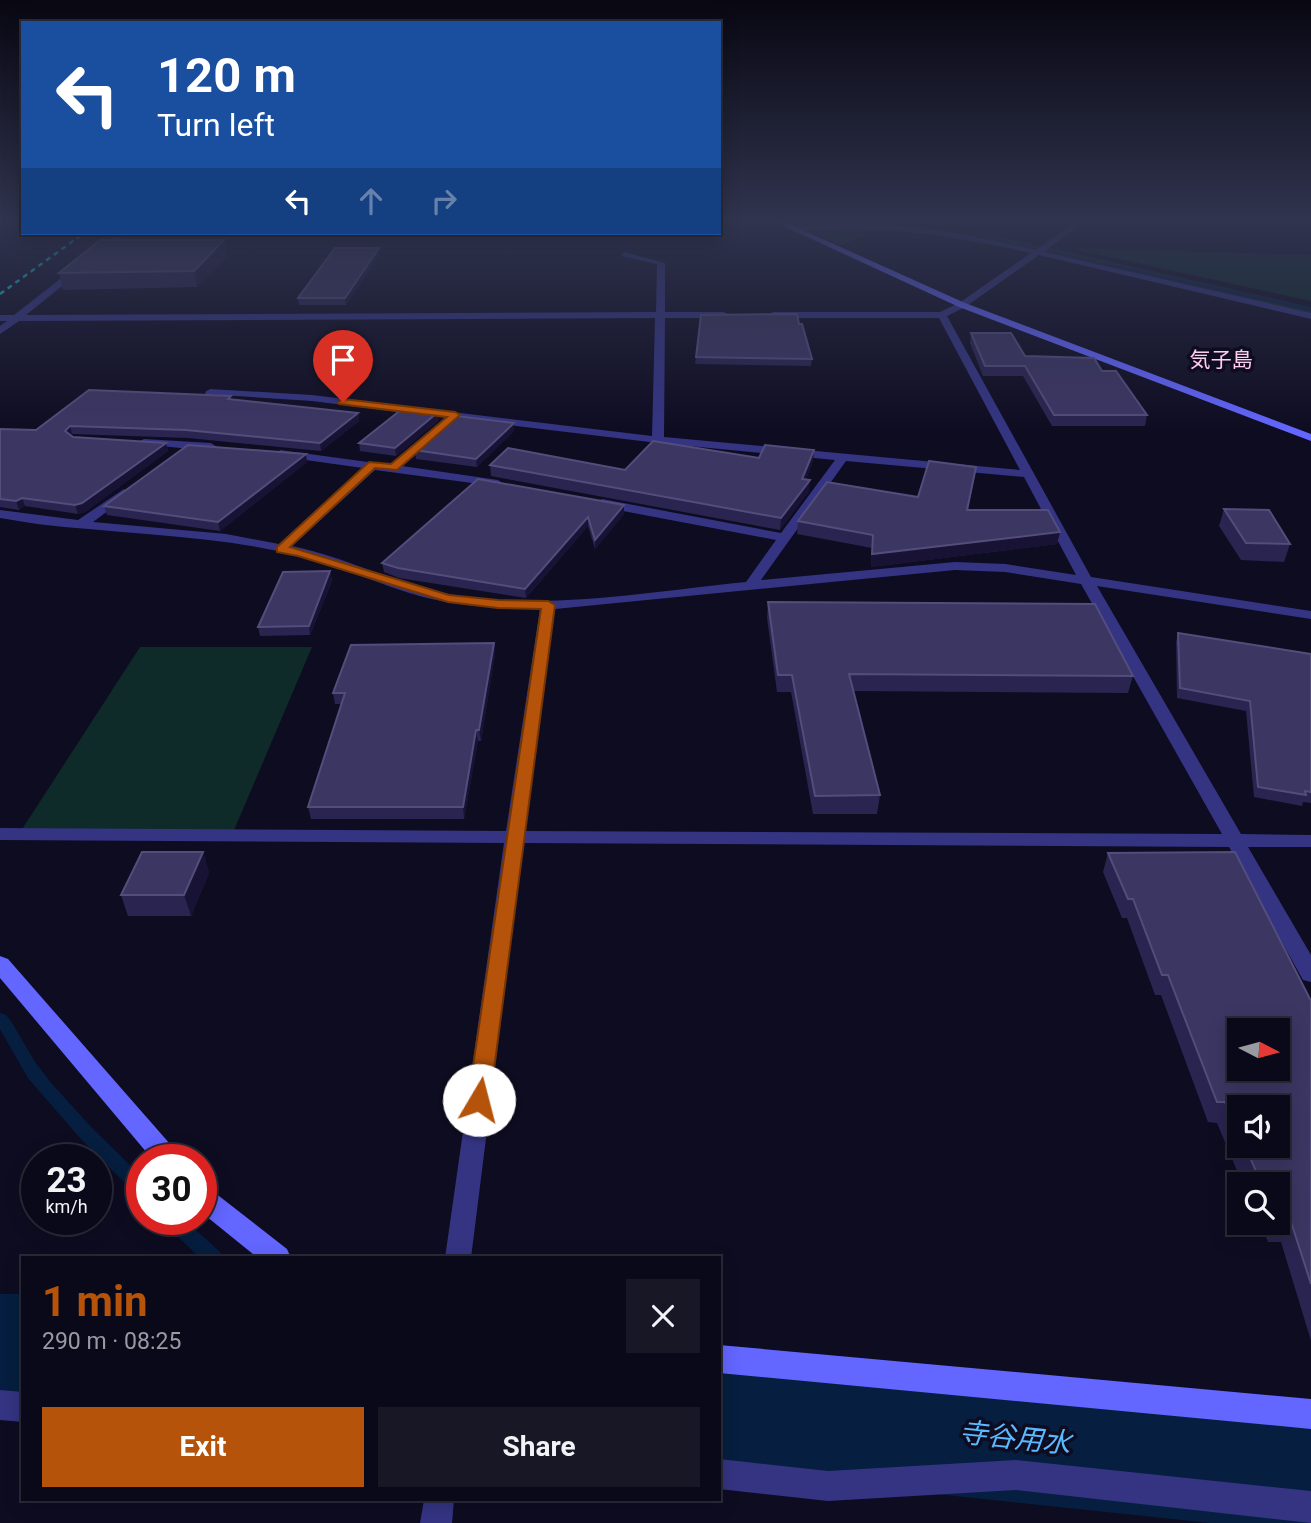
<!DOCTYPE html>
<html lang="en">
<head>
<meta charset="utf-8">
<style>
	body { margin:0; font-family:Roboto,"Noto Sans JP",sans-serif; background:#181726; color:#f1f3f6; height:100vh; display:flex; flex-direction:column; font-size:26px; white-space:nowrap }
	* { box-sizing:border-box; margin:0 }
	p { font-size:23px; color:#999aa2 }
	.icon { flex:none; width:38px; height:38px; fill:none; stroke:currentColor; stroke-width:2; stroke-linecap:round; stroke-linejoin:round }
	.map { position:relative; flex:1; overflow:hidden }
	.panel { position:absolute; left:21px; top:1256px; width:700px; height:245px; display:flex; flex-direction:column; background:#0a0919; border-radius:0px; box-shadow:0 4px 18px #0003,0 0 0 2px #2a2a38 }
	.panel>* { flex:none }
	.banner { position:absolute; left:21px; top:21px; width:700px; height:214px; border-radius:0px; box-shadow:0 4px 18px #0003,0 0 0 2px #2a2a38; background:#1a4fa0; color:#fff; overflow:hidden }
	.needle { width:46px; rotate:96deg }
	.buttons { position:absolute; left:1227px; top:1018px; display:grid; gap:14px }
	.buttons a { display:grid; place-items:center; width:63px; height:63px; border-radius:0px; background:#0a0919; box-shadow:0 4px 18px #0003,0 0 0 2px #2a2a38; font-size:35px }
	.speed { position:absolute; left:21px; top:1144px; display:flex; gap:14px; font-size:35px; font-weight:700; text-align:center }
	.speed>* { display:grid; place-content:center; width:91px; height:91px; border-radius:50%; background:#0a0919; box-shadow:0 4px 18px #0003,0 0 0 2px #2a2a38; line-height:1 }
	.speed small { font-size:18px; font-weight:400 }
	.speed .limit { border:10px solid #d22; background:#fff; color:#111 }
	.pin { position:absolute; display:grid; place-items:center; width:60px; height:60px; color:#fff; margin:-72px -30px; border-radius:50% 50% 50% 0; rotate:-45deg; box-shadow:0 0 7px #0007 }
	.pin .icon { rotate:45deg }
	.me { position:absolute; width:77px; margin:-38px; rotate:8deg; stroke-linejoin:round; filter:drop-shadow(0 0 5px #0008) }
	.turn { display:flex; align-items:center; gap:24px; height:147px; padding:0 21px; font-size:32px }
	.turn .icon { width:91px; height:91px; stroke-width:2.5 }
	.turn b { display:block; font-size:49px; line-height:60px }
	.lanes { display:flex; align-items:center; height:66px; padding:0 21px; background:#0003; justify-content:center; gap:35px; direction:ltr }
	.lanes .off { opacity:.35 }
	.round { display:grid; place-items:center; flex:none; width:74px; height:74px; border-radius:0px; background:#181726 }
	.summary { display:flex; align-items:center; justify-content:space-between; height:119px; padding:0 21px }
	h1 { font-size:42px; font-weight:700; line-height:52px; color:#b45309 }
	.button { display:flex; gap:14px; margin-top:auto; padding:14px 21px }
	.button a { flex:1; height:80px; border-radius:0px; background:#b45309; color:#fff; font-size:28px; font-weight:700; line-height:80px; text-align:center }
	.button a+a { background:#181726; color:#f1f3f6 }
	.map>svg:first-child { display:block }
</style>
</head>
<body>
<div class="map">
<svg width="1311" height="1523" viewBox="0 0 1311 1523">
	<rect width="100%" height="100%" fill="#0e0c21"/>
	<g fill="#0e2b29">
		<path d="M 719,218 L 888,220 L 979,232 L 1311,307 L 1311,315 L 1069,258 L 884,227 L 842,245 L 803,229 L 787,226 L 719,225 Z"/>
		<path d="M 1076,248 L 1311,255 L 1311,301 L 1078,250 Z"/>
		<path d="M 140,647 L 312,647 L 232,835 L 19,834 Z"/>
	</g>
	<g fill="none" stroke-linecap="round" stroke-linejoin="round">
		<g fill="#061e3f" fill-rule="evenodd">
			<path d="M 719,218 L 764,219 L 767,221 L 764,223 L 719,222 Z"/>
			<path d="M 789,220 L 890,222 L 957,231 L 1311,307 L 1311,311 L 957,235 L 890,226 L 791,223 Z"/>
			<path d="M 0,1013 L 6,1015 L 11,1021 L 35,1062 L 52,1084 L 92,1128 L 142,1177 L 142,1197 L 136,1194 L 80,1138 L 28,1078 L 0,1029 Z"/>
			<path d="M 164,1220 L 185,1220 L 220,1252 L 222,1258 L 200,1258 L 167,1226 Z"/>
		</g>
		<g fill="#061e3f" fill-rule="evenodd">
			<rect x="0" y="1294" width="23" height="120"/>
			<path d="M 719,1345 L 1311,1402 L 1311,1523 L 1210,1523 L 719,1471 Z"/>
		</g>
		<g fill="#343483" fill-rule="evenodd">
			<path d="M 1072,218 L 1080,218 L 1082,223 L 1044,252 L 1311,313 L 1311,319 L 1039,255 L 965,307 L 947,316 L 1091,577 L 1311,611 L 1311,619 L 1097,586 L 1241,834 L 1311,835 L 1311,847 L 1248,847 L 1311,955 L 1311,982 L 1303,980 L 1229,847 L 523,843 L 471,1258 L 445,1258 L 504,843 L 0,840 L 0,828 L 506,831 L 540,609 C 500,608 462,607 423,597 C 380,585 340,566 296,555 C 213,535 123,534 37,524 L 0,518 L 0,510 L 78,520 L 124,489 L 130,493 L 128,496 L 93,522 L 226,534 L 279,544 L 363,468 L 284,457 L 278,453 L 280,450 L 390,465 L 446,418 L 312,401 L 206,394 L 205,392 L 210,389 L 312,395 L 652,436 L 655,318 L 19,321 L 0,334 L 0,326 L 7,321 L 0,321 L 0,315 L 14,315 L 119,233 L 128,233 L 26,315 L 656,312 L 657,264 L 621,256 L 624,252 L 665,263 L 665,312 L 724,312 L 729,315 L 724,318 L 665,318 L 664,437 L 1020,470 L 939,318 L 773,318 L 768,315 L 773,312 L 940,312 L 959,303 L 1031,253 C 952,235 876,224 795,232 L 792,228 C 873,214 957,232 1036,250 L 1074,223 ZM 458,419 L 658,443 L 835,460 L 781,533 L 602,499 L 596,503 L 602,507 L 776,540 L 746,582 C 654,591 552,610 460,596 C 402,587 349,558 292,546 L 375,470 L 502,487 L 504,484 L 498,480 L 402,466 ZM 846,461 L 1024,477 L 1076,575 L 1005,564 L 955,562 L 761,580 ZM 955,570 L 1005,572 L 1081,584 L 1222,834 L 524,831 L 555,609 Z"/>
			<path d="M 144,439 L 211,443 L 217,447 L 211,451 L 140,444 L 138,442 Z"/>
			<path d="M 0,1390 L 23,1392 L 23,1422 L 0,1420 Z"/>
			<path d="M 719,1459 L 828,1471 L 1016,1460 L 1311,1491 L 1311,1523 L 1016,1490 L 828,1501 L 719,1489 Z"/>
			<path d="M 424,1500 L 454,1500 L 452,1523 L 420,1523 Z"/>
		</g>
		<g fill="#6366ff" fill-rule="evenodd">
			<path d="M 766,218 L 776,218 L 965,303 L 1311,434 L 1311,441 L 959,307 Z"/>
			<path d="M 0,956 L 8,959 L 177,1152 L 180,1160 L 153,1160 L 0,978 Z"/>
			<path d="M 201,1186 L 210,1189 L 287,1249 L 291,1258 L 258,1258 L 201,1212 Z"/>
			<path d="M 719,1345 L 1311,1399 L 1311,1429 L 719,1373 Z"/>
		</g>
		<path stroke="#00e9f7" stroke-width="2.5" stroke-dasharray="5 4.5" stroke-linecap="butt" d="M 0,294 L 84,233"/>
	</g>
	<g fill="#2a2450" fill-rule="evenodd">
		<path d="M 224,240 L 227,256 L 197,287 L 63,290 L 59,273 Z"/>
		<path d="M 380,254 L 346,305 L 299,305 L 298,298 Z"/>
		<path d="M 971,333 L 1025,356 L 1102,371 L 1147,415 L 1145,426 L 1052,426 L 1023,376 L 983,376 L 970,343 Z"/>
		<path d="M 696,357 L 812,359 L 811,366 L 695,364 Z"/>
		<path d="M 232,400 L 358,413 L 359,421 L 321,451 L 188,438 L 72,434 L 71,435 L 73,437 L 166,443 L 168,451 L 85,512 L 78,514 L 25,506 L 19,510 L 0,507 L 0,429 L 36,430 Z"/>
		<path d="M 437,413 L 438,421 L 396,456 L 360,451 L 359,443 Z"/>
		<path d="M 514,431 L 477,467 L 416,459 L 415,450 Z"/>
		<path d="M 814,450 L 813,461 L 806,479 L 809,491 L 780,530 L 491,476 L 490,465 L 625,470 L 759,458 Z"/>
		<path d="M 307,462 L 220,531 L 107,515 L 104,506 Z"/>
		<path d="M 478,479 L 624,514 L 595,549 L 588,526 L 526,598 L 399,578 L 384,572 L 382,563 Z"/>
		<path d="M 974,479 L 968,510 L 1060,532 L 1057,544 L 871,567 L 872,548 L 797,534 L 798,521 L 918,497 Z"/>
		<path d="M 1224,509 L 1290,544 L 1284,562 L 1241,560 L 1219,526 Z"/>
		<path d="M 330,571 L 332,581 L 310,635 L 260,636 L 258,627 Z"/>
		<path d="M 768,602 L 1133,676 L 1128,693 L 853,691 L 880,795 L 877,814 L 813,814 L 791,692 L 777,692 L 767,618 Z"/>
		<path d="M 1178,633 L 1311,654 L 1311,803 L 1303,802 L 1302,806 L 1254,797 L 1246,711 L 1177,698 L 1176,642 Z"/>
		<path d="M 494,643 L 495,654 L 481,741 L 478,741 L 464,819 L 311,819 L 308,807 L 342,704 L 335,704 L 333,693 Z"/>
		<path d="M 203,852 L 209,873 L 191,916 L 128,916 L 121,895 Z"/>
		<path d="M 1108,853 L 1311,1001 L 1311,1341 L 1281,1242 L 1268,1242 L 1260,1223 L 1278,1223 L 1278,1185 L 1243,1185 L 1217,1123 L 1208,1122 L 1161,995 L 1155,995 L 1127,918 L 1122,918 L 1103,872 ZM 1239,1108 L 1278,1146 L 1239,1146 Z"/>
	</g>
	<g fill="#181335">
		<path d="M 224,240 L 227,256 L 197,287 L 194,271 Z"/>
		<path d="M 379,248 L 380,254 L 346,305 L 345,298 Z"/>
		<path d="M 358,413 L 359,421 L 321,451 L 320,443 Z"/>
		<path d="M 437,413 L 438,421 L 396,456 L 395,448 Z"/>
		<path d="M 514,423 L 514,431 L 477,467 L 476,459 Z"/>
		<path d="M 70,426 L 72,434 L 67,439 L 65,431 Z"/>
		<path d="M 166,443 L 168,451 L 85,512 L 78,514 L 75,505 Z"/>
		<path d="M 814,450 L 813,461 L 802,490 L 802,479 Z"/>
		<path d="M 306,454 L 307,462 L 220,531 L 218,522 Z"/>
		<path d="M 810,480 L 809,491 L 780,530 L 781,518 Z"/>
		<path d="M 22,498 L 25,506 L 19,510 L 16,501 Z"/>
		<path d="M 624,505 L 624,514 L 595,549 L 595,540 Z"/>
		<path d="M 588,517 L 588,526 L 526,598 L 525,589 Z"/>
		<path d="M 1060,532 L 1057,544 L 871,567 L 872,554 Z"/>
		<path d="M 330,571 L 332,581 L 310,635 L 309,626 Z"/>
		<path d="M 494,643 L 495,654 L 481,741 L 479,730 Z"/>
		<path d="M 476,730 L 478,741 L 464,819 L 463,807 Z"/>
		<path d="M 203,852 L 209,873 L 191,916 L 184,895 Z"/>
	</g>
	<g fill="#3c3663" stroke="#534d7b" stroke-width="2" fill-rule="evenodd">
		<path d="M 100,240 L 224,240 L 194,271 L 59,273 Z"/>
		<path d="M 335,248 L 379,248 L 345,298 L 298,298 Z"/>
		<path d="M 797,314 L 799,324 L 802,324 L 812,359 L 696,357 L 701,315 Z"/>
		<path d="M 971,333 L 1011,333 L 1025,356 L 1094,358 L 1102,371 L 1116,371 L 1147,415 L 1054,415 L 1025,366 L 985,366 Z"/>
		<path d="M 89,390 L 231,396 L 228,399 L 358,413 L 320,443 L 186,430 L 70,426 L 65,431 L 73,437 L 166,443 L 82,503 L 75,505 L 22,498 L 16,501 L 0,499 L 0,429 L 36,430 Z"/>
		<path d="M 402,409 L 437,413 L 395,448 L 359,443 Z"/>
		<path d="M 456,416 L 514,423 L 476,459 L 415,450 Z"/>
		<path d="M 653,441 L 759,458 L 765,445 L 814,450 L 802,479 L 810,480 L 781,518 L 490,465 L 508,448 L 625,470 Z"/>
		<path d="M 188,445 L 306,454 L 218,522 L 104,506 Z"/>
		<path d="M 929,461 L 976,467 L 967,510 L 1048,510 L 1060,532 L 872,554 L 873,535 L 798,521 L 827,482 L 918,497 Z"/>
		<path d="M 478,479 L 624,505 L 595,540 L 588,517 L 525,589 L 398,568 L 382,563 Z"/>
		<path d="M 1224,509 L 1269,510 L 1290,544 L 1246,543 Z"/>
		<path d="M 330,571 L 309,626 L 258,627 L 283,572 Z"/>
		<path d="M 768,602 L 1095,604 L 1133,676 L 849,674 L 880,795 L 815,796 L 792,675 L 778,675 Z"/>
		<path d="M 1178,633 L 1311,654 L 1311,792 L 1305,791 L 1306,795 L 1258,787 L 1250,701 L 1180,688 Z"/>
		<path d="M 494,643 L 479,730 L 476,730 L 463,807 L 308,807 L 345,693 L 333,693 L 351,645 Z"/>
		<path d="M 142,852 L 203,852 L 184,895 L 121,895 Z"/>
		<path d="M 1235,852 L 1311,1001 L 1311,1284 L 1291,1222 L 1278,1222 L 1278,1185 L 1262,1185 L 1245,1146 L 1278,1146 L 1278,1108 L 1239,1108 L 1239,1134 L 1225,1102 L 1217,1102 L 1168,975 L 1162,975 L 1133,899 L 1128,899 L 1108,853 ZM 1239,1031 L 1278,1031 L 1278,1069 L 1239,1069 Z"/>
	</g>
	<linearGradient id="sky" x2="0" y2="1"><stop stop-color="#080712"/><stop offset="0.51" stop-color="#30344e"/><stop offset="1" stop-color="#30344e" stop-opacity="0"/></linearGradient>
	<rect width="1311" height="431" fill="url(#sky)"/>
	<path fill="#b45309" stroke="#753606" stroke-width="2" d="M 343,399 L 455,412 L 460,415 L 397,470 L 375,468 L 290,547 L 449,595 L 498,600 L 548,601 L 555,605 L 490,1100 L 487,1106 L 479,1109 L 471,1106 L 468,1100 L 541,609 L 498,608 L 448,602 L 298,556 L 277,552 L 277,547 L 369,462 L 391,464 L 447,417 L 339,404 L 338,402 Z"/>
	<g text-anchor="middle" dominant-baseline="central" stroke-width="7" stroke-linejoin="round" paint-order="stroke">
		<g font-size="21" fill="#ffceef" stroke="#0e0c21">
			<text x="1221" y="360">気子島</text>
		</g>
		<g font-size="28" font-style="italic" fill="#5abaff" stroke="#0e0c21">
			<text transform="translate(1015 1438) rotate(6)">寺谷用水</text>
		</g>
	</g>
</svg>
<div class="buttons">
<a><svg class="needle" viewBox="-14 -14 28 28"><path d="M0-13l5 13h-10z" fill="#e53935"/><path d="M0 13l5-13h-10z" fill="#999aa2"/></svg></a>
<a><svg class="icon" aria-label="sound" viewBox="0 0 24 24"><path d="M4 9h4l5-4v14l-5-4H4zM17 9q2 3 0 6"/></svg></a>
<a><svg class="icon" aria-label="search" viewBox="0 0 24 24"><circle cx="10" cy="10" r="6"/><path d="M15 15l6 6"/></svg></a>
</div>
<div class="speed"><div>23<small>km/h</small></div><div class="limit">30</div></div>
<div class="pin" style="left:343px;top:402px;background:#d93025"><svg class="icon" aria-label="arrive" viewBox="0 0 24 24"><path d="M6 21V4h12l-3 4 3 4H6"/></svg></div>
<svg class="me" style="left:479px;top:1100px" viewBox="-20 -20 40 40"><circle r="19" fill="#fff"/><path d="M0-13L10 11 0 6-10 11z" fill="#b45309"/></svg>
<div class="banner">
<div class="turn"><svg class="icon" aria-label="left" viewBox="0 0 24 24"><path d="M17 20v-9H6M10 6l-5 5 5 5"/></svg><div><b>120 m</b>Turn left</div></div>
<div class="lanes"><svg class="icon" aria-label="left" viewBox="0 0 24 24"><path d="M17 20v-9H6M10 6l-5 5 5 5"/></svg><svg class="icon off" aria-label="ahead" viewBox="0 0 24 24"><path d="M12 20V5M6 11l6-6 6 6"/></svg><svg class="icon off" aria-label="right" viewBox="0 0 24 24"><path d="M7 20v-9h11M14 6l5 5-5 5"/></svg></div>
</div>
<section class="panel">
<div class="summary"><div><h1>1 min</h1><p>290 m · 08:25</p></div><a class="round"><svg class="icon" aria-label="close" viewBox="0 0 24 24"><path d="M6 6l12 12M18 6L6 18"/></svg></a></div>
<div class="button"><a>Exit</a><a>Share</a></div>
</section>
</div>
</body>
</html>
